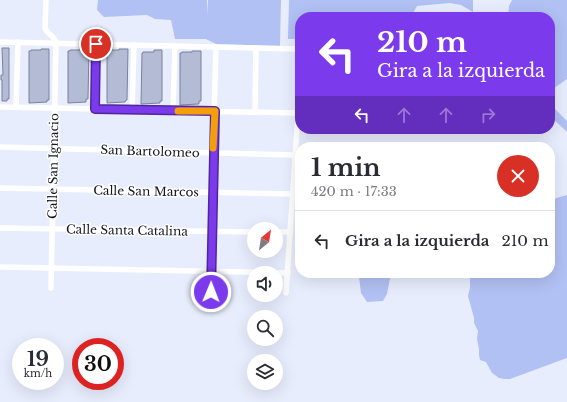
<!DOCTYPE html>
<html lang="es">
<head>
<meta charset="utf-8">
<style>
	body { margin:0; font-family:"Libre Baskerville",serif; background:#f7f7f7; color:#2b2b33; height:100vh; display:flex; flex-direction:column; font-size:15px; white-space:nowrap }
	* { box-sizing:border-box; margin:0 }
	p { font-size:13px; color:#7c7c81 }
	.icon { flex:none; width:22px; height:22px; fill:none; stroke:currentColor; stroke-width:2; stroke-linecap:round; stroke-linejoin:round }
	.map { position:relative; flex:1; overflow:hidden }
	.details { position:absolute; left:295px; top:142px; width:260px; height:136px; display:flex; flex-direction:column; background:#fff; border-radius:16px; box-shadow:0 4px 16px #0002 }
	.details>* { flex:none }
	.guide { position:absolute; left:295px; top:12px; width:260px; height:122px; border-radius:16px; box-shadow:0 4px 16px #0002; background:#7c3aed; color:#fff; overflow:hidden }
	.needle { width:26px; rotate:30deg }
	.buttons { position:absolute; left:247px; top:222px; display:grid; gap:8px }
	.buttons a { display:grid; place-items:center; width:36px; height:36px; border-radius:50%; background:#fff; box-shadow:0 4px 16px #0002; font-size:20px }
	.speed { position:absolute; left:12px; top:338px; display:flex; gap:8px; font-size:20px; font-weight:700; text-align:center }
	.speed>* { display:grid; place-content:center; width:52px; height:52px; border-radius:50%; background:#fff; box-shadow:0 4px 16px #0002; line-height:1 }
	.speed small { font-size:10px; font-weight:400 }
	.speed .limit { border:6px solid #d22; background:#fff; color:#111 }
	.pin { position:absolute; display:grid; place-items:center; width:34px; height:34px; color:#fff; margin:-17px; border:2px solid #fff; border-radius:50%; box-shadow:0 1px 4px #0007 }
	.me { position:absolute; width:44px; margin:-22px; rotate:1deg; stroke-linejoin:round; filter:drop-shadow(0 0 3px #0008) }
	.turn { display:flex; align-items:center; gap:14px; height:84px; padding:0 16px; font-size:18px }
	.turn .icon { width:52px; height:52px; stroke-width:2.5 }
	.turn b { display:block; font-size:28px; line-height:34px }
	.lanes { display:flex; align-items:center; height:38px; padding:0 16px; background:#0003; justify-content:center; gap:20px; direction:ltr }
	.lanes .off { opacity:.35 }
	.round { display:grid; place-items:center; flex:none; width:42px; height:42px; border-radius:21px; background:#f7f7f7 }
	.head { display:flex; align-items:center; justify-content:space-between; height:68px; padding:0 16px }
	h1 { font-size:24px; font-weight:800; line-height:30px }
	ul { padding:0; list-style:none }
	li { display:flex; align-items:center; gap:12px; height:60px; padding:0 16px; border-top:1px solid #e1e1e2 }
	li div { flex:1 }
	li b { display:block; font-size:15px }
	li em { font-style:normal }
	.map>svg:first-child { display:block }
</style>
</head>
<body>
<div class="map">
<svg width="567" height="402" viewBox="0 0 567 402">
	<rect width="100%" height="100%" fill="#e8edfe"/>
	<g fill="#b1c1f3">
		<path d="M 98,0 L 207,0 L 207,15 L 208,0 L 281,0 L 280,46 L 216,44 L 206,39 L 175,39 L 171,20 L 155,19 L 147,15 L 104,17 L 97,10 Z"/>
		<path d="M 289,0 L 473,0 L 473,12 L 461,5 L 450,3 L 417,6 L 412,15 L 398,17 L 300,17 L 300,39 L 288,39 Z"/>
		<path d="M 512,0 L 567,0 L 567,79 L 550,91 L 550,17 L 508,17 L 509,6 Z"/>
		<path d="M 550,104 L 567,121 L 567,132 L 550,116 Z"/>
		<path d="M 567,195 L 567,358 L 510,379 L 504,379 L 499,378 L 492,373 L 486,362 L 480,360 L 479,355 L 479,349 L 477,339 L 478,331 L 474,323 L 474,318 L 468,296 L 470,288 L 470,273 L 550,273 L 550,199 L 553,199 Z"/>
		<path d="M 361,273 L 391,273 L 387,294 L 383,301 L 367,302 L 361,293 L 359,277 Z"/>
	</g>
	<g fill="#b3bbd5" stroke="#7a8199">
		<path d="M 2,48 L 9,48 L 9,99 L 7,99 L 7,101 L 2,101 L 2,80 L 1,80 L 1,75 L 3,75 Z"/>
		<path d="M 41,49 L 49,49 L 49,100 L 47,100 L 47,102 L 29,103 L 29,51 L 31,51 L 31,50 L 41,50 Z"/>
		<path d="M 80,49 L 89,49 L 88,99 L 86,99 L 86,102 L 68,103 L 68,51 L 70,51 L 70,50 L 80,50 Z"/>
		<path d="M 119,49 L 128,49 L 127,100 L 126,100 L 125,102 L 107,103 L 107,52 L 109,52 L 109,50 L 119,50 Z"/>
		<path d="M 154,50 L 162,50 L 162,101 L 160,101 L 160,103 L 141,104 L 142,53 L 143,53 L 143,52 L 154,52 Z"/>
		<path d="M 192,51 L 201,51 L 201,101 L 199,101 L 199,104 L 180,105 L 180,53 L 182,53 L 182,52 L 192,52 Z"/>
	</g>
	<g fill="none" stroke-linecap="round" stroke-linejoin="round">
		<g stroke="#fff" stroke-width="5.5">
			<path d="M 46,0 L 45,28 C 47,34 55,36 56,43 L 51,288"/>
			<path d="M 0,42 L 298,49"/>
			<path d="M 0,107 L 298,113 L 286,293"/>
			<path d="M 16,107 L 18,42"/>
			<path d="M 95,109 L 96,44"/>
			<path d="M 132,110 L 134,45"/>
			<path d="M 173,110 L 175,46"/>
			<path d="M 255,112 L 256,48"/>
			<path d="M 0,147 L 295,155"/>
			<path d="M 0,188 L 292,194"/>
			<path d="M 0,228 L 254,232"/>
			<path d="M 276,232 L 290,232"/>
			<path d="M 0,267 L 288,273"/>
			<path d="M 211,292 L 213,152 L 216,47"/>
		</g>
	</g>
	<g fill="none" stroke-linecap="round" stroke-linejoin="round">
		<defs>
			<path id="route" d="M 96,44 L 95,109 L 215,111 L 211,292"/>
		</defs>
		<use href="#route" stroke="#51269a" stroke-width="10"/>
		<use href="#route" stroke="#7c3aed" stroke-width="7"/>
		<path stroke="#f59e0b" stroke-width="7" d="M 178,111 L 215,111 L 213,148"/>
	</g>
	<g text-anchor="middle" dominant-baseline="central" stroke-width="3" stroke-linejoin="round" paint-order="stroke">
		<g font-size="12" fill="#151822" stroke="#fff">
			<text transform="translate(150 151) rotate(2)">San Bartolomeo</text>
			<text transform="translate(53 166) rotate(-89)">Calle San Ignacio</text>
			<text transform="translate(146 191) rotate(1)">Calle San Marcos</text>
			<text transform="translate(127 230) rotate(1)">Calle Santa Catalina</text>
		</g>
	</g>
</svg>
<div class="buttons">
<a><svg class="needle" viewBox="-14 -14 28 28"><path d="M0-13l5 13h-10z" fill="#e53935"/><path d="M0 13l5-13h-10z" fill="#7c7c81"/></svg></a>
<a><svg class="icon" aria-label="sound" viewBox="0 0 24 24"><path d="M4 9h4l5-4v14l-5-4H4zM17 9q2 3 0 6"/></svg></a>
<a><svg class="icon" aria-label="search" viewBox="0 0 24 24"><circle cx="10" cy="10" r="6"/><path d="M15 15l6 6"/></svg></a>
<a><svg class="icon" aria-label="layers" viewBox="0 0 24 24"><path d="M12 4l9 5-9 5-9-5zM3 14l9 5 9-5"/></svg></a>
</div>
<div class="speed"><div>19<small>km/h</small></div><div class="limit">30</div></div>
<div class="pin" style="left:96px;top:44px;background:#d93025"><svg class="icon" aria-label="arrive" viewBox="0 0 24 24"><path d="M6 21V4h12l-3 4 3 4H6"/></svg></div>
<svg class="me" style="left:211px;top:292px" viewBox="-20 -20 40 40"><circle r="17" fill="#7c3aed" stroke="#fff" stroke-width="3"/><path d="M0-11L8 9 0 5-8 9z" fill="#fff"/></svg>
<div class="guide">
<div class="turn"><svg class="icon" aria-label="left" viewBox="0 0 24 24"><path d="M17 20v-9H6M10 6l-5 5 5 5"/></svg><div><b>210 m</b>Gira a la izquierda</div></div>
<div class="lanes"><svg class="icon" aria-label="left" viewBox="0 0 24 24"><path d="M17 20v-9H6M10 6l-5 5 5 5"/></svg><svg class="icon off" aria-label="ahead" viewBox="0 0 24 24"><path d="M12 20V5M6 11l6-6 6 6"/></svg><svg class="icon off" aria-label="ahead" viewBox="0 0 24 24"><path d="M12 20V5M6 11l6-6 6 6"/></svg><svg class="icon off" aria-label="right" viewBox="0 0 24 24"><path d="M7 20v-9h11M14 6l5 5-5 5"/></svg></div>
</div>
<section class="details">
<div class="head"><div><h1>1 min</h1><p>420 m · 17:33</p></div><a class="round" style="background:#d93025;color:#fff"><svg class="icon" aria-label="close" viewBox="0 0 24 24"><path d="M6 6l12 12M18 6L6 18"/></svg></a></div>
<ul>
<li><svg class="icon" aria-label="left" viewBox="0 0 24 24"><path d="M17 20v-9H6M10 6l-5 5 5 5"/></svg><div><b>Gira a la izquierda</b></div><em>210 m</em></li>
</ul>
</section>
</div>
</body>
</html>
